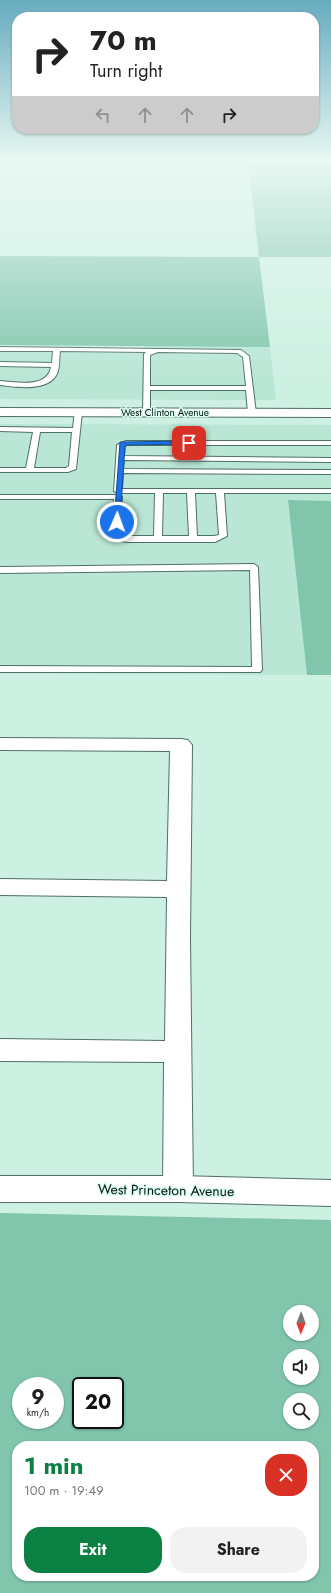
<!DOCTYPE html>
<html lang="en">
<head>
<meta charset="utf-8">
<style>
	body { margin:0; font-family:Jost,sans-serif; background:#f2f2f2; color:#222; height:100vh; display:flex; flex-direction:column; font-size:15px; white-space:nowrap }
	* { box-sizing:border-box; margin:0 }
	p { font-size:13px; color:#767676 }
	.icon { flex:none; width:22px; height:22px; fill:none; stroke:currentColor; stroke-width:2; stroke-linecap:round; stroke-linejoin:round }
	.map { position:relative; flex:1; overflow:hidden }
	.drawer { position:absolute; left:12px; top:1441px; width:307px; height:140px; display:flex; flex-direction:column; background:#fff; border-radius:16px; box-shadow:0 1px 3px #0004 }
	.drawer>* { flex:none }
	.top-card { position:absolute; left:12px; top:12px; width:307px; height:122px; border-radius:16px; box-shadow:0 1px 3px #0004; background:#fff; color:#222; overflow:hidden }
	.needle { width:26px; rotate:181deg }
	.tools { position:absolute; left:283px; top:1305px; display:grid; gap:8px }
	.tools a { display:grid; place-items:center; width:36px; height:36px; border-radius:50%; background:#fff; box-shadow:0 1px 3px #0004; font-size:20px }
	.speed { position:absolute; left:12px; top:1377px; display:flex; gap:8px; font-size:20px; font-weight:700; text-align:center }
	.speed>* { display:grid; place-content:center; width:52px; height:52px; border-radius:50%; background:#fff; box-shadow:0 1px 3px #0004; line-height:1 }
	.speed small { font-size:10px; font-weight:400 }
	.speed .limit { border:2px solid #111; border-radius:6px; background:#fff; color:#111 }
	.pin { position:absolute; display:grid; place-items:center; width:34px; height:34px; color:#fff; margin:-17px; border-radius:8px; box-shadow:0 2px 6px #0006 }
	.me { position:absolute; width:44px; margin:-22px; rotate:2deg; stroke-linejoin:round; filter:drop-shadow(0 0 3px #0008) }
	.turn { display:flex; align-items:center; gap:14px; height:84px; padding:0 12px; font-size:18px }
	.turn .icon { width:52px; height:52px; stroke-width:2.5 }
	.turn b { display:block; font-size:28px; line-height:34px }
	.lanes { display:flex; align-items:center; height:38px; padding:0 12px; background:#0003; justify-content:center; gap:20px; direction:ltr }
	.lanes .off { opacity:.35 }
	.round { display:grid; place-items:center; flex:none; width:42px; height:42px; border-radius:16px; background:#f2f2f2 }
	.summary { display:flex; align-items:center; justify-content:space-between; height:68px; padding:0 12px }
	h1 { font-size:24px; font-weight:700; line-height:30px; color:#0b8043 }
	.primary-button { display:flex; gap:8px; margin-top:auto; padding:8px 12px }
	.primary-button a { flex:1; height:46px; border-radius:16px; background:#0b8043; color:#fff; font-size:16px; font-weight:700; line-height:46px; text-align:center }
	.primary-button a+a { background:#f2f2f2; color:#222 }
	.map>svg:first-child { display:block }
</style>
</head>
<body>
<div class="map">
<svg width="331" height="1593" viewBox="0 0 331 1593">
	<rect width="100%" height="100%" fill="#ccf0e2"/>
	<g fill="#b9e6d5">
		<path d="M 145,346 L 270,347 L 276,400 L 0,399 L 0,352 L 144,353 Z"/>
		<path d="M 0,424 L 331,425 L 331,501 L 288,501 L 307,675 L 0,673 Z"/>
	</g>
	<g fill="#80c5ac" fill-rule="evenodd">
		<path d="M 248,159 L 331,159 L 331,257 L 259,257 L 270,347 L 0,345 L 0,256 L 259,257 Z"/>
		<path d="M 288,500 L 331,501 L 331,675 L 307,675 Z"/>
		<path d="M 0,1213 L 331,1220 L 331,1593 L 0,1593 ZM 290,1312 L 312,1312 L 312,1334 L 290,1334 ZM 290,1356 L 312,1356 L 312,1378 L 290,1378 ZM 21,1386 L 55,1386 L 55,1420 L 21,1420 ZM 81,1386 L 115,1386 L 115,1420 L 81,1420 ZM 290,1400 L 312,1400 L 312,1422 L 290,1422 ZM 17,1446 L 314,1446 L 314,1576 L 17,1576 Z"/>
	</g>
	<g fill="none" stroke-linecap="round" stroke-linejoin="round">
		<defs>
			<g id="lane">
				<path d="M 0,347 L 241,350 L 249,356 L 256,413 L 252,415 L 248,413 L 246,390 L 150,390 L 150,412 L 146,414 L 143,414 L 144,354 L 146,352 L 60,351 C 59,358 60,367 57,374 C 48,392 16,387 0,385 L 0,381 C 16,382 47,389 51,367 L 0,366 L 0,362 L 52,363 L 53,351 L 0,351 ZM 158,352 L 237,353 L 243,357 L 246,386 L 150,386 L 150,355 Z"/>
				<path d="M 75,410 L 78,410 L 82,412 L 76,469 L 68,472 L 0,472 L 0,468 L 26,468 L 33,432 L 0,431 L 0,427 L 73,428 ZM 40,432 L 72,432 L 69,466 L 66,468 L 34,468 Z"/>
				<path d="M 126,441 L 331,441 L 331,445 L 127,445 L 125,446 L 124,456 L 331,458 L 331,462 L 124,460 L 123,469 L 331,470 L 331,474 L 123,473 L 122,489 L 331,489 L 331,493 L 224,493 L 227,536 L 215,542 L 127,542 L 116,540 L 112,534 L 114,499 L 0,499 L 0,495 L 118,495 L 122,497 L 120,534 L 122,536 L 154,536 L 155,493 L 118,493 L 114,491 L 117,445 ZM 163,493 L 187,493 L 189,536 L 162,536 ZM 195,493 L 216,493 L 219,535 L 214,536 L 197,536 Z"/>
				<path d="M 254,564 L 258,567 L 262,670 L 260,672 L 0,672 L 0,666 L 252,667 L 250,570 L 0,573 L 0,567 Z"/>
			</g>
			<path id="street" d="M 0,738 L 181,739 L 188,740 L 192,745 L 190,939 L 193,1189 L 188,1198 L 178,1202 L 168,1198 L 163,1189 L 164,1062 L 0,1061 L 0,1039 L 165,1041 L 167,897 L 0,895 L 0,879 L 167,881 L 170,751 L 0,750 Z"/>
			<g id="secondary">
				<path d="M 0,408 L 331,409 L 331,417 L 0,416 Z"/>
				<path d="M 0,1176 L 178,1176 L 331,1180 L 331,1206 L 178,1202 L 0,1202 Z"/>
			</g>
		</defs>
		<use href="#lane" stroke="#507065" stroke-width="2"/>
		<use href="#street" stroke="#507065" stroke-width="2"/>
		<use href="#secondary" stroke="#507065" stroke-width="2"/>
		<use href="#lane" fill="#fff" fill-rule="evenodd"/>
		<use href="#street" fill="#fff" fill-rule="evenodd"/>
		<use href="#secondary" fill="#fff" fill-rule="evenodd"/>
	</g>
	<linearGradient id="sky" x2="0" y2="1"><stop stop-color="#67abbf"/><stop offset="0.42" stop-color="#e8f8f2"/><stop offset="1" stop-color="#e8f8f2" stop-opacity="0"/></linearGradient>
	<rect width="331" height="382" fill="url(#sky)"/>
	<path fill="#1a73e8" stroke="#114b97" d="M 189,441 L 192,443 L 191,444 L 125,445 L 120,522 L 114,523 L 120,442 Z"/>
	<g text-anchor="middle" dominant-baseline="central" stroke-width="3" stroke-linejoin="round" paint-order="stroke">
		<g font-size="10" fill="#091612" stroke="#d9fdef">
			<text x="165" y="412">West Clinton Avenue</text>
		</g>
		<g font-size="14" fill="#091612" stroke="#d9fdef">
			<text transform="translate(166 1190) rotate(1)">West Princeton Avenue</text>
		</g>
	</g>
</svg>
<div class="tools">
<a><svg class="needle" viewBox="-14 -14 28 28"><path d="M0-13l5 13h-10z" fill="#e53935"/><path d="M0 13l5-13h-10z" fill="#767676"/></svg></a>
<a><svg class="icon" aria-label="sound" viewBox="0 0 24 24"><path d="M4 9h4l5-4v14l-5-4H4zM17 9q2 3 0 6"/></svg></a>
<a><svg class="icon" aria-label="search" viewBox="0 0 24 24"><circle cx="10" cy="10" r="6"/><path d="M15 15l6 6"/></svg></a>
</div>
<div class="speed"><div>9<small>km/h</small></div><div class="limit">20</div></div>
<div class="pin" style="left:189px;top:443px;background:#d93025"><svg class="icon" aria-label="arrive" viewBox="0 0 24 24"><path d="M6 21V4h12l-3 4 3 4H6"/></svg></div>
<svg class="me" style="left:117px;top:522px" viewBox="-20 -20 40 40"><circle r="17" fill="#1a73e8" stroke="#fff" stroke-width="3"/><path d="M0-11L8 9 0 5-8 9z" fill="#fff"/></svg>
<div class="top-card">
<div class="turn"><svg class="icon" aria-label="right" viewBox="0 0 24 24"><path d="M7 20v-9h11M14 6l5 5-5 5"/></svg><div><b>70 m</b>Turn right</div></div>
<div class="lanes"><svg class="icon off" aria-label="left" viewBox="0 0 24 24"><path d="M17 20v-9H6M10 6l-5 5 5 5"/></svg><svg class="icon off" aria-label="ahead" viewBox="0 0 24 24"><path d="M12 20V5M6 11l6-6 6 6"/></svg><svg class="icon off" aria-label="ahead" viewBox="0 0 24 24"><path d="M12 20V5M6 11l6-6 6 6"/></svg><svg class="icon" aria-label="right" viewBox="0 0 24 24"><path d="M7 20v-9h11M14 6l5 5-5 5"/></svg></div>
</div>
<section class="drawer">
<div class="summary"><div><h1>1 min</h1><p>100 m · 19:49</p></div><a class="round" style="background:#d93025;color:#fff"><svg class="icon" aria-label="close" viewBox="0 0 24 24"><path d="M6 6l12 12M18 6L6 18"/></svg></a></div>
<div class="primary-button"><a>Exit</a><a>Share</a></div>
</section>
</div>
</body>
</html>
